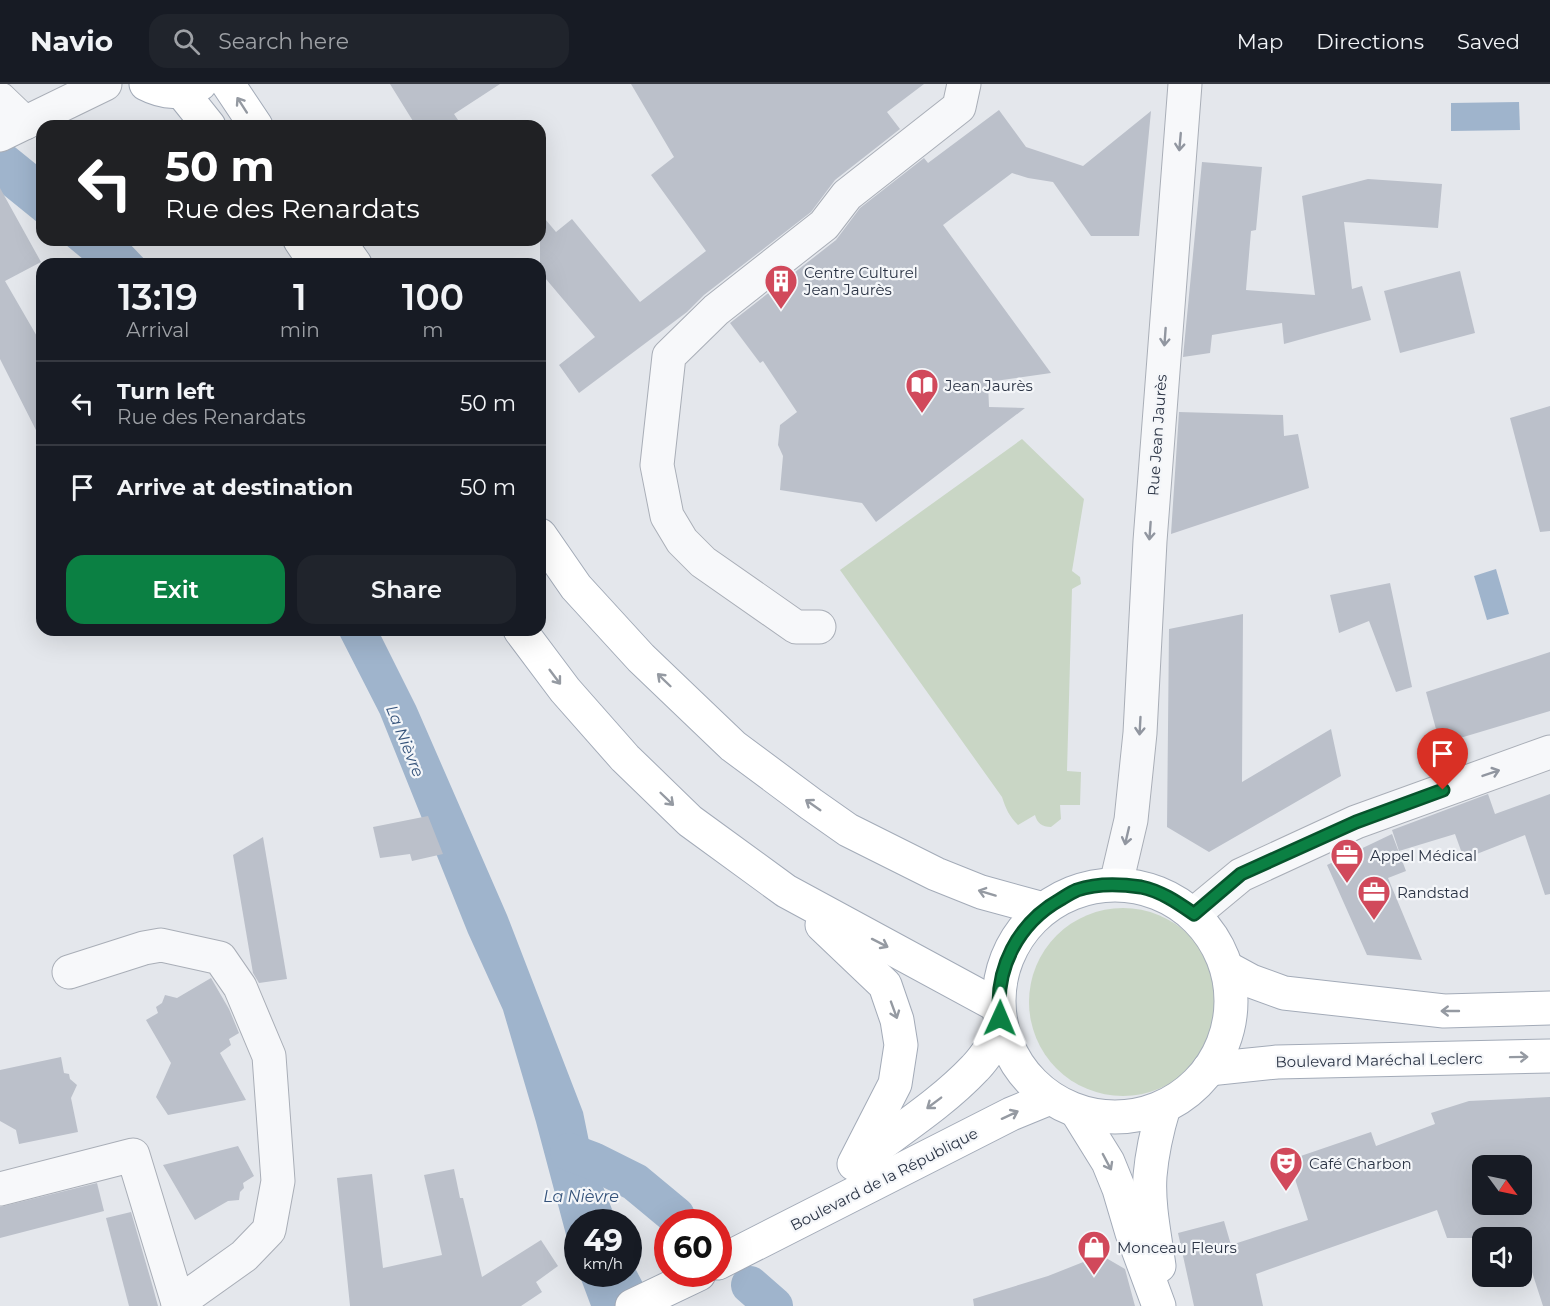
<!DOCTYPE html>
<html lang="en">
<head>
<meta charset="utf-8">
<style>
	body { margin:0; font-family:Montserrat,sans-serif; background:#20242c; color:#f1f3f6; height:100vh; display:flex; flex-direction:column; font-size:22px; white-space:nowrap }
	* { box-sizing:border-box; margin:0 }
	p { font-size:20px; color:#9ea1a6 }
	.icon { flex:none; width:33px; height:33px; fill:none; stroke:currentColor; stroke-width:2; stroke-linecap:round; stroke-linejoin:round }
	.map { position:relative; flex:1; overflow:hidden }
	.details { position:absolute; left:36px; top:174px; width:510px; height:378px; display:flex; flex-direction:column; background:#171b24; border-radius:18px; box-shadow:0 6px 24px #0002 }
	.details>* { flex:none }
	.guide { position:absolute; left:36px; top:36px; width:510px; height:126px; border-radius:18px; box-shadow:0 6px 24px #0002; background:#202124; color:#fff; overflow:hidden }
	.needle { width:39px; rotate:123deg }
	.fabs { position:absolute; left:1472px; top:1071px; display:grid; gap:12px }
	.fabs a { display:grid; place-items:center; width:60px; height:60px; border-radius:12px; background:#171b24; box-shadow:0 6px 24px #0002; font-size:30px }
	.speed { position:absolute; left:564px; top:1125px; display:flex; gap:12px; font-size:30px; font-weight:700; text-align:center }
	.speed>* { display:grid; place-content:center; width:78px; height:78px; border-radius:50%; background:#171b24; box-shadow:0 6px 24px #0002; line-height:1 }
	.speed small { font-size:15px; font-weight:400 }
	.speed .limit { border:9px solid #d22; background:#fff; color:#111 }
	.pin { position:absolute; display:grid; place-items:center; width:51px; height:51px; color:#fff; margin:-62px -26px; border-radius:50% 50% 50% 0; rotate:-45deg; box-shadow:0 0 6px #0007 }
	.pin .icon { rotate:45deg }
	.me { position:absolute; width:66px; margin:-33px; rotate:1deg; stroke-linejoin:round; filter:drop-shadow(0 0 4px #0008) }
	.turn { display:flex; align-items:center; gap:21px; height:126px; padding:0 30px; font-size:27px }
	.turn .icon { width:78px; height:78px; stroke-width:2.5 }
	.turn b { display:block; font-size:42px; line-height:51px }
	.eta { display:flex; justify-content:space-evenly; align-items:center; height:102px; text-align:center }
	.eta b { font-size:36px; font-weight:600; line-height:42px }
	.cta { display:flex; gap:12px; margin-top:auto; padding:12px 30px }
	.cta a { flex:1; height:69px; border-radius:18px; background:#0b8043; color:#fff; font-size:24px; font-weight:600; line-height:69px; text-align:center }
	.cta a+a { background:#20242c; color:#f1f3f6 }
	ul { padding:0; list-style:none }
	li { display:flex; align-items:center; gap:18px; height:84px; padding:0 30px; border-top:2px solid #363941 }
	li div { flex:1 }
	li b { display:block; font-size:22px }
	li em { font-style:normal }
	header { display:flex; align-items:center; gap:36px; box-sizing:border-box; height:84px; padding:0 30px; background:#171b24; border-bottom:2px solid #363941 }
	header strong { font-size:28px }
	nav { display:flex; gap:33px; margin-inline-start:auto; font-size:21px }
	.search { width:420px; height:54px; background:#20242c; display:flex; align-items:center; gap:15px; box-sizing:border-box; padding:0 21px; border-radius:18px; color:#9ea1a6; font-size:22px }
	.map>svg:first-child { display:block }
</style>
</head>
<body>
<header>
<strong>Navio</strong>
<div class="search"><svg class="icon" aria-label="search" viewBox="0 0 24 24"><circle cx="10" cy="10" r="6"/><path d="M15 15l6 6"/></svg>Search here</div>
<nav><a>Map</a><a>Directions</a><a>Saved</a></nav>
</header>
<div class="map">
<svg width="1550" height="1222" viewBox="0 0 1550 1222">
	<rect width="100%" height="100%" fill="#e4e7ec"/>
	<g fill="#c9d6c5">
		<path d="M 1022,355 L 1084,415 L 1072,487 L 1080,493 L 1081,500 L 1072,505 L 1067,687 L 1081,688 L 1080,721 L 1060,721 L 1061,735 L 1051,743 C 1042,743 1037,739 1035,731 L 1018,741 C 1009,732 1006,725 1002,713 L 840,486 Z"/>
		<circle cx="1123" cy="918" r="94"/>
	</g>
	<g fill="#9fb4cc">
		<path d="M 1519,18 L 1520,46 L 1451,47 L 1451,19 Z"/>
		<path d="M 0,51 L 42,85 L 42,142 L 0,108 Z"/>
		<path d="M 60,156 L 126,156 L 149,180 L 89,180 Z"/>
		<path d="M 1496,485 L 1509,530 L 1487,536 L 1474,492 Z"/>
		<path d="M 337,546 L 378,546 L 416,622 L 507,831 L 583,1028 L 593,1077 L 617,1138 L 578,1138 L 577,1186 L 569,1162 L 536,1038 L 503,926 L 468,849 L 380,630 Z"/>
		<path d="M 629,1168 L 636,1186 L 655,1222 L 591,1222 L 579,1190 L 628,1190 Z"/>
	</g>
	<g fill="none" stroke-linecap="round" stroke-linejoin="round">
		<g stroke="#9fb4cc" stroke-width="38">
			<path d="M 569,1068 L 593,1077 L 635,1098 L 676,1132"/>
			<path d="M 750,1201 L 774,1222"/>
		</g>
	</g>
	<g fill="#bbc0ca" fill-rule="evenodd">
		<path d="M 390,0 L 500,0 L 454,30 L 462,42 L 416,42 Z"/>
		<path d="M 631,0 L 924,0 L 887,28 L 900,45 L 835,96 L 811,128 L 704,211 L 687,228 L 579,309 L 559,281 L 595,253 L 540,188 L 540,129 L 556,148 L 572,135 L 640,218 L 706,167 L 651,91 L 674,73 Z"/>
		<path d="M 999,26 L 1026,63 L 1083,82 L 1151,27 L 1139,152 L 1091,152 L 1053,98 L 1028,94 L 1012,89 L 943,141 L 1051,289 L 988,298 L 989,323 L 1025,324 L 876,438 L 862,419 L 780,406 L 783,372 L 778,361 L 780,341 L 797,328 L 763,277 L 760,279 L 730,239 L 836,156 L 860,124 L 924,74 L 928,79 Z"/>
		<path d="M 1202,78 L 1262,83 L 1256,146 L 1251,147 L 1246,206 L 1315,211 L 1302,112 L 1368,95 L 1442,100 L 1438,144 L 1344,138 L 1352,205 L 1362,202 L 1371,236 L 1284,260 L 1282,239 L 1212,251 L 1210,269 L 1183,273 Z"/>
		<path d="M 0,104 L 41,178 L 5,197 L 42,261 L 42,358 L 0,275 Z"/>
		<path d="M 1460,187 L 1475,249 L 1400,269 L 1384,207 Z"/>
		<path d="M 1550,322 L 1550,447 L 1540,448 L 1510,334 Z"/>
		<path d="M 1179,328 L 1283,331 L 1284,352 L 1298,350 L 1309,404 L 1171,450 Z"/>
		<path d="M 1390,499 L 1412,603 L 1396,608 L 1369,537 L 1339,549 L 1330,511 Z"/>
		<path d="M 1243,530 L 1242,698 L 1331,645 L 1341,692 L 1209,768 L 1167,743 L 1169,545 Z"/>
		<path d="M 1550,568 L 1550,627 L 1440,660 L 1426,608 Z"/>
		<path d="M 1488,710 L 1495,730 L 1550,710 L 1550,810 L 1545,811 L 1525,751 L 1464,775 L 1455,750 L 1399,767 L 1392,746 Z"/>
		<path d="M 428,732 L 443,770 L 412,777 L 410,770 L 380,774 L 373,743 Z"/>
		<path d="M 1392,750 L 1406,787 L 1388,794 L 1422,876 L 1367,871 L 1327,781 Z"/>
		<path d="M 263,753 L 287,895 L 259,899 L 253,889 L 233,771 Z"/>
		<path d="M 211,894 L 229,925 L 239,949 L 229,955 L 231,961 L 220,969 L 246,1016 L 168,1031 L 156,1013 L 171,979 L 146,936 L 158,929 L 156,923 L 162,919 L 165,911 L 177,914 Z"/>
		<path d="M 61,973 L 64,989 L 69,990 L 70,995 L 77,1001 L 71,1014 L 78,1048 L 19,1060 L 16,1046 L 0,1037 L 0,986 Z"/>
		<path d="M 1550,1013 L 1550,1222 L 1543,1222 L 1521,1154 L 1447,1154 L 1437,1126 L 1256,1190 L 1263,1222 L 1194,1222 L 1178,1149 L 1224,1137 L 1231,1161 L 1308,1136 L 1289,1076 L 1371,1048 L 1376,1062 L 1435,1040 L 1431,1029 L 1469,1017 ZM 1482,1082 L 1521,1082 L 1521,1120 L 1482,1120 Z"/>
		<path d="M 238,1062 L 254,1092 L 243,1099 L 244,1104 L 240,1108 L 239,1116 L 228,1117 L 195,1136 L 163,1081 Z"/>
		<path d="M 454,1085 L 460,1114 L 463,1114 L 482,1193 L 541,1156 L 558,1182 L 536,1198 L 542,1208 L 521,1222 L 350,1222 L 337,1094 L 372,1090 L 383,1184 L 442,1171 L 424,1091 Z"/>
		<path d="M 97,1099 L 104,1127 L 0,1154 L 0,1123 Z"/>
		<path d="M 131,1128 L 152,1200 L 158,1222 L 129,1222 L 106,1134 Z"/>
		<path d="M 1101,1171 L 1125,1185 L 1135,1222 L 974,1222 L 973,1215 L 1048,1192 Z"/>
	</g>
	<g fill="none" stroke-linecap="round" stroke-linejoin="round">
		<defs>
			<g id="minor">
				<path d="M 0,15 L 25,39"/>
				<path d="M 0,51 L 105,0"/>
				<path d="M 819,543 L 796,543 L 703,478 L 682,457 L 667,432 L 657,381 L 669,272 L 716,226 L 824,141 L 847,111 L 959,23 L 964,0"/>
				<path d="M 1116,800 L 1131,736 L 1140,649 L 1150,457 L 1185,0"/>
				<path d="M 1194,830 L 1241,791 L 1356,738 L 1550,668"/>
				<path d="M 69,888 L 144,864 L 161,861 L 220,874 L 240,903 L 269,972 L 278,1097 L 269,1146 L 244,1172 L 178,1219 L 179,1222"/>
				<path d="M 0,1105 L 133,1071 L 178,1219"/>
			</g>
			<g id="major">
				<path d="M 146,0 C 163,9 184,11 200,0"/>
				<path d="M 228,0 L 256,42"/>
				<path d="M 181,7 L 209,42"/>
				<path d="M 300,156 L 316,180"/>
				<path d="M 338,156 L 355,180"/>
				<path d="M 540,451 L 576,503 L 641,574 L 733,662 L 811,720 L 848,746 L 936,790 L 981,808 L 1043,825"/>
				<path d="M 520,546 L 565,606 L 625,674 L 690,737 L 786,807 L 998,922"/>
				<circle cx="1115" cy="917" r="116"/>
				<path d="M 822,841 L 885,901 L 897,936 L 901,961 L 895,1000 L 854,1080"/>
				<path d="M 1227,884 L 1251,897 L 1284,909 L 1444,927 L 1550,924"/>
				<path d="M 1209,985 L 1277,978 L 1550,972"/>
				<path d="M 1077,1028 L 1108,1078 L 1119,1105 L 1132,1149 L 1159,1222"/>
				<path d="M 861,1075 C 899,1046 942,1019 975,984 C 986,973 994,959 1002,946"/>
				<path d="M 718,1179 L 1011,1030 L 1050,1014"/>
				<path d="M 1159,1182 C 1155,1153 1148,1121 1150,1092 C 1152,1069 1157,1046 1164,1023"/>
				<path d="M 632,1222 L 699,1190"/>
			</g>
		</defs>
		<use href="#minor" stroke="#a9aeb7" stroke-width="35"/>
		<use href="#major" stroke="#a3abb8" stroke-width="35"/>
		<use href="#minor" stroke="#f7f8fa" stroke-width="33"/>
		<use href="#major" stroke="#fff" stroke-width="33"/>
	</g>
	<defs><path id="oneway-shaft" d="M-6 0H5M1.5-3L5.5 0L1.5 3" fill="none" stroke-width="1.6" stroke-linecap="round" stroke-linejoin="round" transform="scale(1.5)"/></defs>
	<g stroke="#959aa2">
		<use href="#oneway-shaft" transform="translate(242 21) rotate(-123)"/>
		<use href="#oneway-shaft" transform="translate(555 593) rotate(53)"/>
		<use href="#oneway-shaft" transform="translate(664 596) rotate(-136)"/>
		<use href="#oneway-shaft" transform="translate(667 715) rotate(44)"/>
		<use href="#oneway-shaft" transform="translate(813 721) rotate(-145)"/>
		<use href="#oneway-shaft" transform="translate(987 809) rotate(-163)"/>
		<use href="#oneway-shaft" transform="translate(880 859) rotate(27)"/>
		<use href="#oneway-shaft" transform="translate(894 926) rotate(70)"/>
		<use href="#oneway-shaft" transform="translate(1450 927) rotate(-180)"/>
		<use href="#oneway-shaft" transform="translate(1519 973) rotate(-1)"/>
		<use href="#oneway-shaft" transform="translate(934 1019) rotate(143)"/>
		<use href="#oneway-shaft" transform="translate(1010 1031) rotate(-25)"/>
		<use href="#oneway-shaft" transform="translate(1107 1078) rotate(62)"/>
	</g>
	<g stroke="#9196a0">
		<use href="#oneway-shaft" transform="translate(1180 58) rotate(95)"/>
		<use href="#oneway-shaft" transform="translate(1165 253) rotate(94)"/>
		<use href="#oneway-shaft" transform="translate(1150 447) rotate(94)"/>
		<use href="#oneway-shaft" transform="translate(1140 642) rotate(93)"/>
		<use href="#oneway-shaft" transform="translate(1491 689) rotate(-19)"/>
		<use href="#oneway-shaft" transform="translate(1127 752) rotate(103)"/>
	</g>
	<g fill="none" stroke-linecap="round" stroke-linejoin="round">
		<defs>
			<path id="route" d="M 1000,934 C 994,885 1018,839 1061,815 C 1066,812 1072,808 1077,806 C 1097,799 1121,800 1141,803 C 1161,807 1178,819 1194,830 L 1241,790 L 1356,738 L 1443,706"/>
		</defs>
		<use href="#route" stroke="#07532c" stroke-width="15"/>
		<use href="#route" stroke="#0b8043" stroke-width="10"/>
	</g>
	<defs>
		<symbol id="building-pin" viewBox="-11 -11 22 30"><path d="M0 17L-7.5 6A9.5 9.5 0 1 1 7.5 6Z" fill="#d1495b" stroke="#f4f6f9"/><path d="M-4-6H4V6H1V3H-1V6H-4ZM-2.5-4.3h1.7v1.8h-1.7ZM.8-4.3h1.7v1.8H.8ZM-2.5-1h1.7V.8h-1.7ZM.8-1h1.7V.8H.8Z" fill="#fff"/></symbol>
		<symbol id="library-pin" viewBox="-11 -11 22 30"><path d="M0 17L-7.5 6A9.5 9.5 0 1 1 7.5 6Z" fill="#d1495b" stroke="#f4f6f9"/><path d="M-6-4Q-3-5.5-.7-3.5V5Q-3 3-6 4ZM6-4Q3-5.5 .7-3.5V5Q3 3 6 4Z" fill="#fff"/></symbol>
		<symbol id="office-pin" viewBox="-11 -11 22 30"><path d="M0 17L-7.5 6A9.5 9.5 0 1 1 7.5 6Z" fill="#d1495b" stroke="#f4f6f9"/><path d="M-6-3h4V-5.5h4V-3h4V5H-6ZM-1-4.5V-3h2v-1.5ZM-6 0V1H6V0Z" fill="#fff"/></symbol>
		<symbol id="theatre-pin" viewBox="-11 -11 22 30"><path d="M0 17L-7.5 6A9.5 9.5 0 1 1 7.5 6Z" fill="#d1495b" stroke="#f4f6f9"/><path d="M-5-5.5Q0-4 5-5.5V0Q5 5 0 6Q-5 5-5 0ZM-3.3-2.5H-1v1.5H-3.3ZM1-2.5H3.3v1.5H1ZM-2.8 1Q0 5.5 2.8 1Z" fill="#fff"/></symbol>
		<symbol id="shop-pin" viewBox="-11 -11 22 30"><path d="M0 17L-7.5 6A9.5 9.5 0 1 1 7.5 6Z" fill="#d1495b" stroke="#f4f6f9"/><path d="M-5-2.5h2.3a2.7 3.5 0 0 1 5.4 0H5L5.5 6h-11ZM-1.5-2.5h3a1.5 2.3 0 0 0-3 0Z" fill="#fff"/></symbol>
	</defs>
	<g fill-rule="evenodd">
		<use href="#building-pin" x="762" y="178" width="38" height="52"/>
		<use href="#library-pin" x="903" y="282" width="38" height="52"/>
		<use href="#office-pin" x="1328" y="752" width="38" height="52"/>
		<use href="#office-pin" x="1355" y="789" width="38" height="52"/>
		<use href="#theatre-pin" x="1267" y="1060" width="38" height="52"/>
		<use href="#shop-pin" x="1075" y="1144" width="38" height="52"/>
	</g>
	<g text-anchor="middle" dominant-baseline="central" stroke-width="4.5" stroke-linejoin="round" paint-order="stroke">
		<g font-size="15" fill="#2b3445" stroke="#f4f6f9" text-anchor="start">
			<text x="804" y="188">Centre Culturel<tspan x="804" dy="17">Jean Jaurès</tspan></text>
			<text x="945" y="301">Jean Jaurès</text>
			<text x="1370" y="771">Appel Médical</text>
			<text x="1397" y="808">Randstad</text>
			<text x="1309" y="1079">Café Charbon</text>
			<text x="1117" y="1163">Monceau Fleurs</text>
		</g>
		<g font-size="15" fill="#2b3445" stroke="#f4f6f9">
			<text transform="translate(1157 351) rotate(-86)">Rue Jean Jaurès</text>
			<text transform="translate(1379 976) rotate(-1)">Boulevard Maréchal Leclerc</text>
			<text transform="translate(884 1095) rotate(-27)">Boulevard de la République</text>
		</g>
		<g font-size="16" font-style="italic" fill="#34527a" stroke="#f4f6f9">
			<text transform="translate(405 657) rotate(68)">La Nièvre</text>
			<text x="581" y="1112">La Nièvre</text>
		</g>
	</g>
</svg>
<div class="fabs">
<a><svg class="needle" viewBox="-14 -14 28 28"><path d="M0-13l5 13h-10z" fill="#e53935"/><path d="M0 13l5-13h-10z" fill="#9ea1a6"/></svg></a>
<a><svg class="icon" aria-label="sound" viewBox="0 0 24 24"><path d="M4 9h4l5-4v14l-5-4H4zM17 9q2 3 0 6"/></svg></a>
</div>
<div class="speed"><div>49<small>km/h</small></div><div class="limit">60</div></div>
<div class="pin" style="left:1443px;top:706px;background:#d93025"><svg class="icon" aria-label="arrive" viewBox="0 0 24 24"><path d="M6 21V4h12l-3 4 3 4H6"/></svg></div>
<svg class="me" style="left:1000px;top:934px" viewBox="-20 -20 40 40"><path d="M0-17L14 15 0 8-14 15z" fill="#0b8043" stroke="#fff" stroke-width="4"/></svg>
<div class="guide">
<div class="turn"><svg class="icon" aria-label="left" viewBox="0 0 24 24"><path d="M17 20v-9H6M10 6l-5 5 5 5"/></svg><div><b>50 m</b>Rue des Renardats</div></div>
</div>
<section class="details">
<div class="eta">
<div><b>13:19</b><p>Arrival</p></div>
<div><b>1</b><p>min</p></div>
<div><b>100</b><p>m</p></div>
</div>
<ul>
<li><svg class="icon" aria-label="left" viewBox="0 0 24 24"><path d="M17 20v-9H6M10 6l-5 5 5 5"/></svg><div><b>Turn left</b><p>Rue des Renardats</p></div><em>50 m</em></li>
<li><svg class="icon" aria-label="arrive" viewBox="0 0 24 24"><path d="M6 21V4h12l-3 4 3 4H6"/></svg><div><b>Arrive at destination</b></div><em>50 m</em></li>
</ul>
<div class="cta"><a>Exit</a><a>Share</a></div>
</section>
</div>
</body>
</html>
